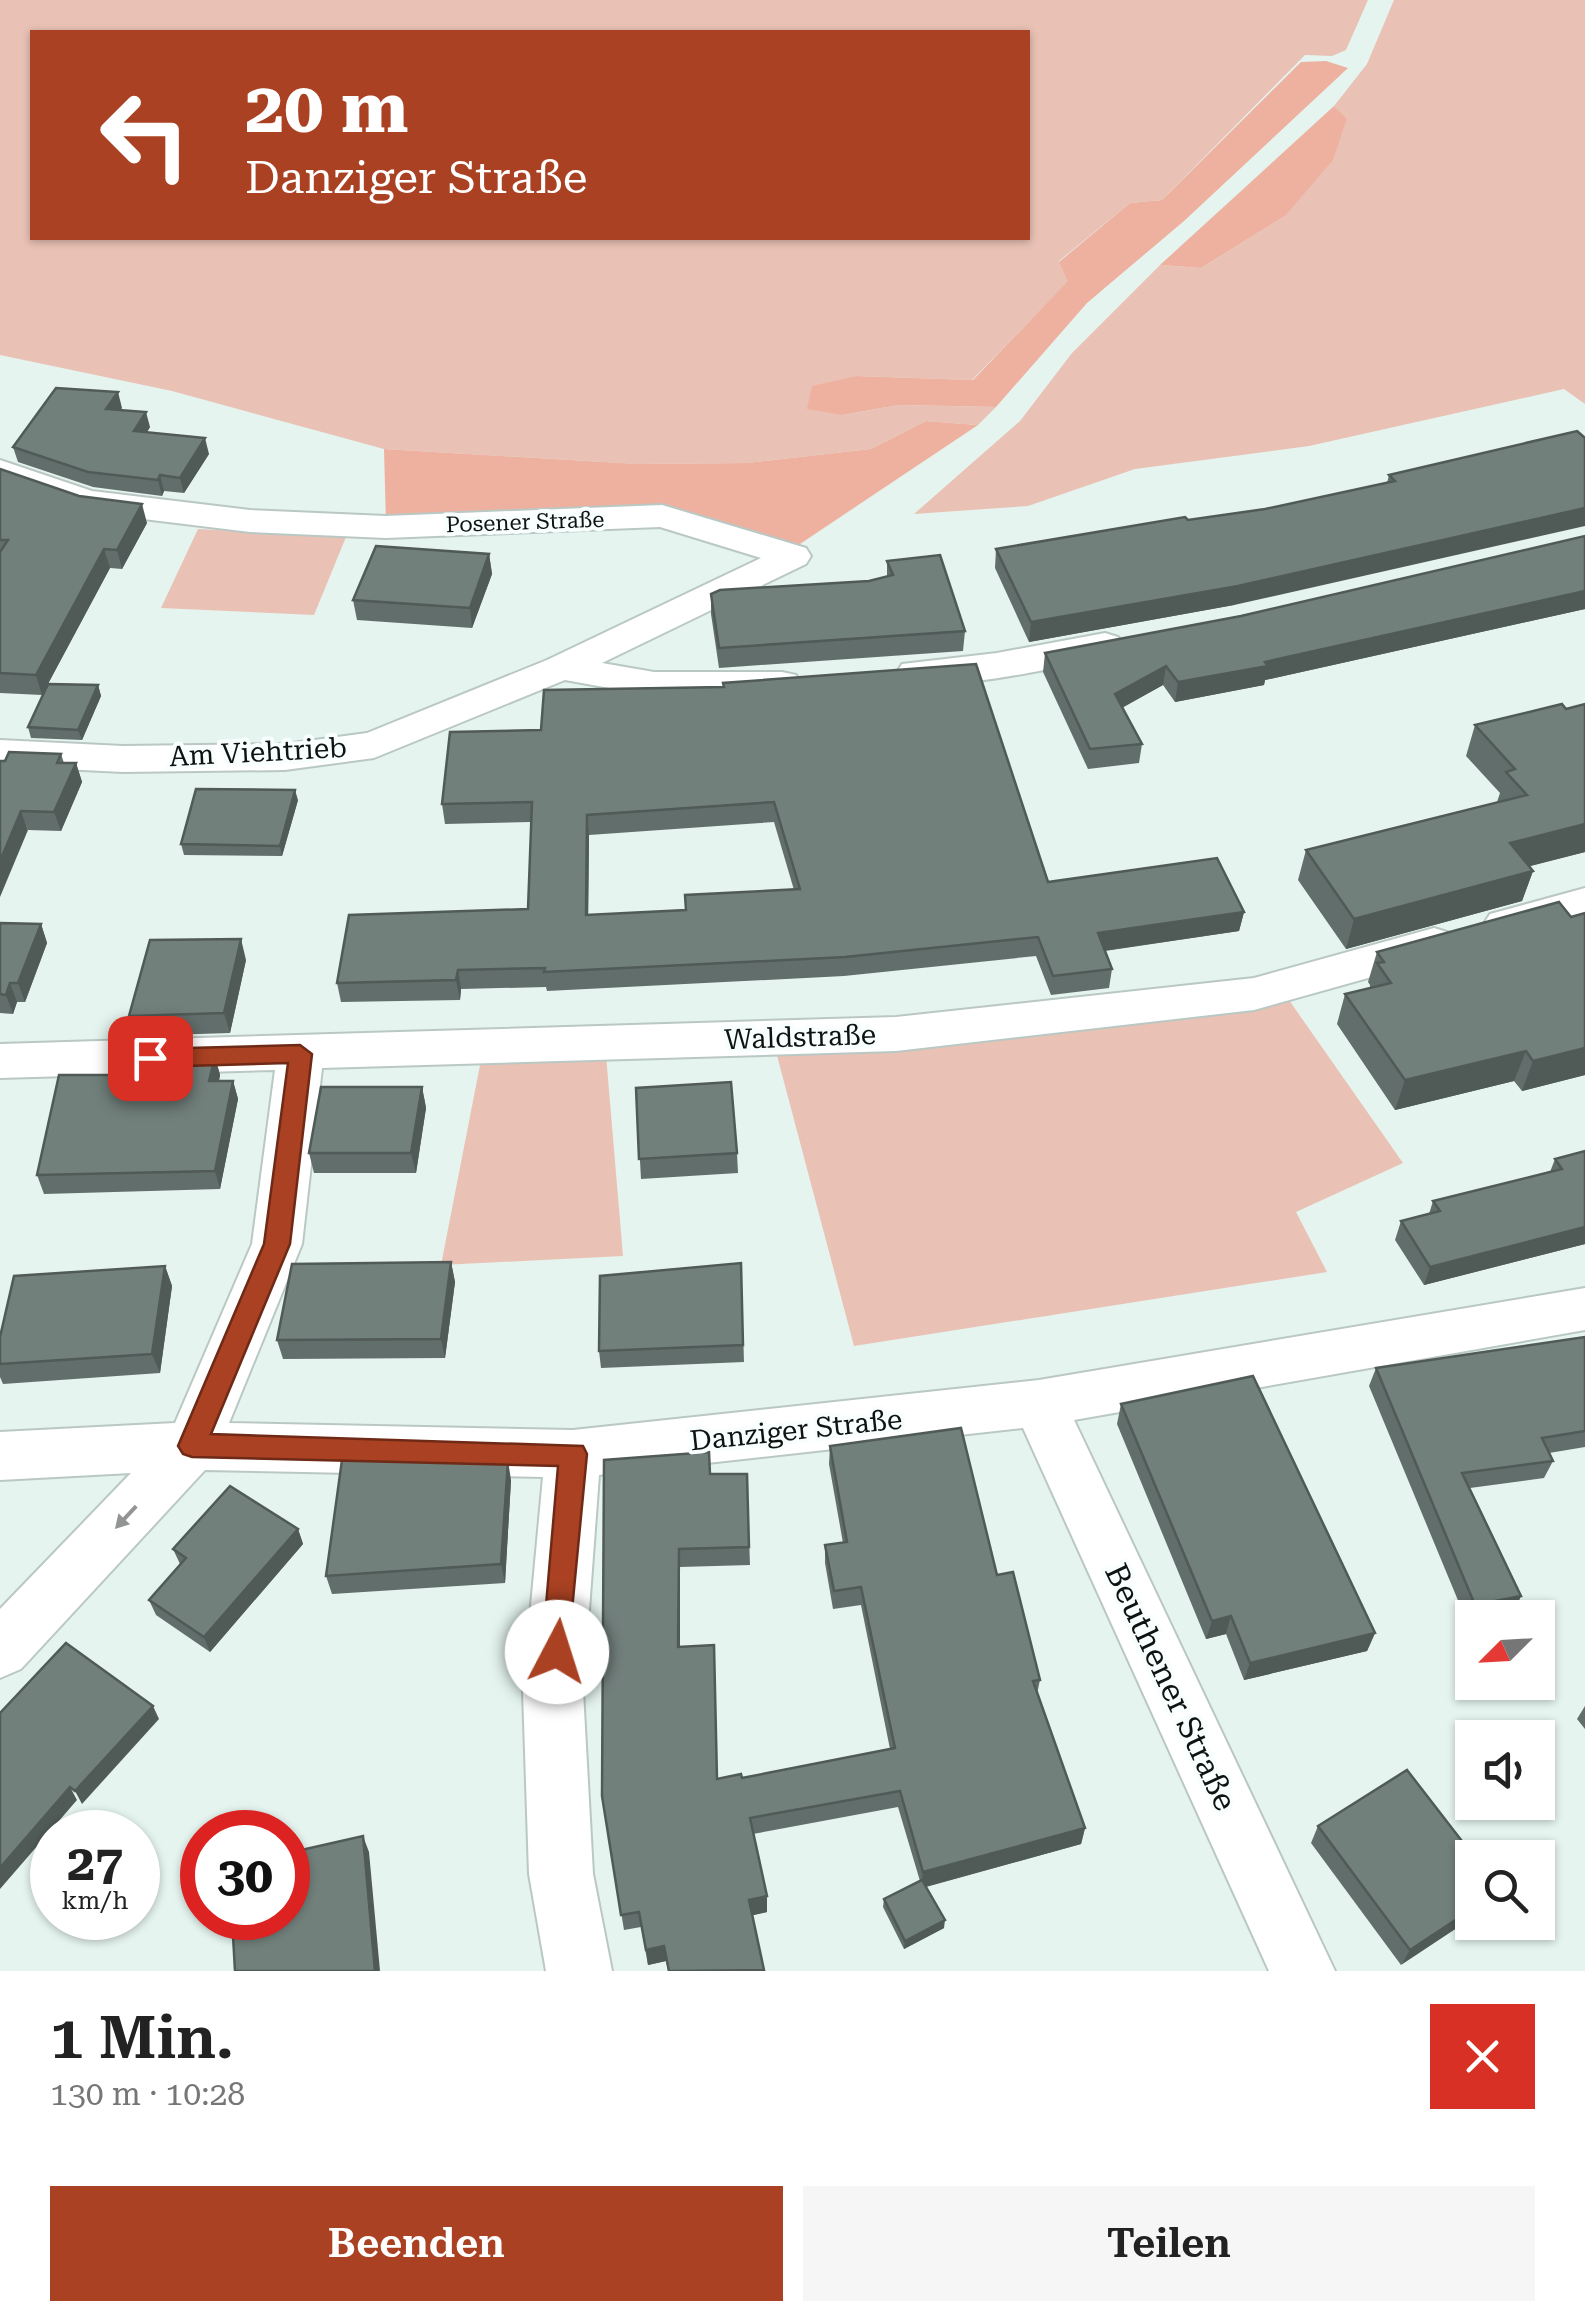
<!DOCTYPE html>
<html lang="de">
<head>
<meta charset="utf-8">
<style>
	body { margin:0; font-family:"Roboto Serif",serif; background:#f6f6f6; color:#222; height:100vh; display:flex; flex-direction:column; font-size:38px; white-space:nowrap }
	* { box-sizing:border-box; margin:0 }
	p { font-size:32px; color:#767676 }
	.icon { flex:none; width:55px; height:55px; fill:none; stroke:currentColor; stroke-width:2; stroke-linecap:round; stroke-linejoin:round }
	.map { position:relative; height:1971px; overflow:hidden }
	.drawer { display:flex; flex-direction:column; background:#fff; flex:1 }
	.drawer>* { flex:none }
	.hud { position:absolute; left:30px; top:30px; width:1000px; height:210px; border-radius:0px; box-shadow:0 2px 8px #0004; background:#a94122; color:#fff; overflow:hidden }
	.needle { width:65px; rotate:246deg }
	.tools { position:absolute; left:1455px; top:1600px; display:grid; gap:20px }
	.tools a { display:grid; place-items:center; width:100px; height:100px; border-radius:0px; background:#fff; box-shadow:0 2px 8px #0004; font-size:50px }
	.speed { position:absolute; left:30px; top:1810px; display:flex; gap:20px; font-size:50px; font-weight:700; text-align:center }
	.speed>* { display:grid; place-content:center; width:130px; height:130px; border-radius:50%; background:#fff; box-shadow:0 2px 8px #0004; line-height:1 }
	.speed small { font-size:25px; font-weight:400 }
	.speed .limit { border:15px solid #d22; background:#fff; color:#111 }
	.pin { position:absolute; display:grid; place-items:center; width:85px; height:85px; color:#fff; margin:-42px; border-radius:20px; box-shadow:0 5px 15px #0006 }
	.me { position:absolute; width:110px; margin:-55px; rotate:5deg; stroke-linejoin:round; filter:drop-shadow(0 0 8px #0008) }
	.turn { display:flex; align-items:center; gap:35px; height:210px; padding:0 50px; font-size:45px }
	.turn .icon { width:130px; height:130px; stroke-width:2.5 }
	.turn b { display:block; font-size:70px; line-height:85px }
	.round { display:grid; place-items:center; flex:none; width:105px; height:105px; border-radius:0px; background:#f6f6f6 }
	.head { display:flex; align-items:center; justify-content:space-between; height:170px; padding:0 50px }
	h1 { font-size:60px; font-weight:600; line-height:75px }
	.cta { display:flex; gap:20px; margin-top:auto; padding:20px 50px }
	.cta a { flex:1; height:115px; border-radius:0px; background:#a94122; color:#fff; font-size:40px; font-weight:600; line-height:115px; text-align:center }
	.cta a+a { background:#f6f6f6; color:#222 }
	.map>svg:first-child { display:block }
</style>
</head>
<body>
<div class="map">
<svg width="1585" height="1971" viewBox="0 0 1585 1971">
	<rect width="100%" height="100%" fill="#e5f4ef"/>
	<g fill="#eac1b5" fill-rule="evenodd">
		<path d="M 0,0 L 1368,0 L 1346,50 L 1332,56 L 1305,55 L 1162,200 L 1130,203 L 1059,261 L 1069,281 L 972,380 L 857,376 L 842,415 L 899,405 L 996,407 L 978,425 L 926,421 L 871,449 L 747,463 L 638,464 L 384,449 L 172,391 L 0,355 ZM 32,32 L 1028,32 L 1028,238 L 32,238 Z"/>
		<path d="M 1394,0 L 1585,0 L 1585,404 L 1564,389 L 1309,446 L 1135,469 L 1028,506 L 914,514 L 1020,421 L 1072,353 L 1160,265 L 1201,268 L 1285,216 L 1347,118 L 1334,106 L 1367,64 Z"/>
		<path d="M 198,529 L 346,537 L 314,615 L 161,608 Z"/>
		<path d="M 1284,993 L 1403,1163 L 1296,1212 L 1327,1272 L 854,1346 L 775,1048 Z"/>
		<path d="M 606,1055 L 623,1256 L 441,1265 L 481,1060 Z"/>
	</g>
	<g fill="#eeb1a0">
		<path d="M 1326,61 L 1348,68 L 1184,221 L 1087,303 L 996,407 L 899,405 L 842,415 L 807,409 L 812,386 L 857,376 L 973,380 L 1068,281 L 1059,262 L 1130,203 L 1162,200 L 1301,62 Z"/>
		<path d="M 1334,106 L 1347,118 L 1333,160 L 1285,216 L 1201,268 L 1160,265 Z"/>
		<path d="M 926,421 L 978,425 L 791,550 L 664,512 L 386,524 L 384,449 L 638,464 L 747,463 L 871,449 Z"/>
	</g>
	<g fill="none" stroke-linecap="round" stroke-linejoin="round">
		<defs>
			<g id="minor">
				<path d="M 0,460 L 92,491 L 250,510 L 386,516 L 662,505 L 806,548 L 811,556 L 806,564 L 602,663 L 654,672 L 782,672 L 796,675 L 801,684 L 796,693 L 782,696 L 654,696 L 565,680 L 374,758 L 285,770 L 123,772 L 0,766 L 0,740 L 123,746 L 285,744 L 367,733 L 547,660 L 761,558 L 660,527 L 386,538 L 250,532 L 86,512 L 0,482 Z"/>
				<path d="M 1105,633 L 1118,637 L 1124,645 L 1118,653 C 1067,666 952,693 902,680 L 897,672 L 902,664 L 997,653 Z"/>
				<path d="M 1585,888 L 1585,918 L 1505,940 L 1490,936 L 1483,925 L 1490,914 Z"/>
				<path d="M 1434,928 L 1450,933 L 1456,944 L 1450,955 L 1254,1010 L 896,1051 L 322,1068 L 302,1244 L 229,1423 L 573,1430 L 1039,1380 L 1585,1288 L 1585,1330 L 1074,1420 L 1335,1971 L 1269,1971 L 1023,1428 L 599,1475 L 583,1691 L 593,1874 L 612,1971 L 546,1971 L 529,1874 L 523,1691 L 543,1477 L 205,1470 L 21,1669 L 0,1678 L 0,1609 L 131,1473 L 0,1480 L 0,1432 L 175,1423 L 252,1244 L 275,1070 L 0,1078 L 0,1044 L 896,1017 L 1254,978 Z"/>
			</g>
		</defs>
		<use href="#minor" stroke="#bac8c4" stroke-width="4"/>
		<use href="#minor" fill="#fff" fill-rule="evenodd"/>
	</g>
	<g fill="#626e6b" fill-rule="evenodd">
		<path d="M 122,408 L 120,410 L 150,427 L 147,432 L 209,454 L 184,493 L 164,491 L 162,496 L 93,487 L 18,462 L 13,447 Z"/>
		<path d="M 1577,431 L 1234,605 L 1029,642 L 995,568 L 996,549 L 1265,509 L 1387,483 L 1389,475 Z"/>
		<path d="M 0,469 L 147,523 L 122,569 L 110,568 L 42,695 L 0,693 Z"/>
		<path d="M 1585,536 L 1585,609 L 1265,680 L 1264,685 L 1175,702 L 1163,685 L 1122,708 L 1142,744 L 1139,763 L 1088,769 L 1043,672 L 1045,653 L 1241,616 Z"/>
		<path d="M 489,554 L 492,574 L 472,628 L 357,620 L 353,600 Z"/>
		<path d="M 887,561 L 965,631 L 963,651 L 719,668 L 711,614 L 711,594 L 869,581 L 887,576 Z"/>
		<path d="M 98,685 L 101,696 L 82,740 L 31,738 L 28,727 Z"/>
		<path d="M 1562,704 L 1585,852 L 1529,866 L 1533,871 L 1522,901 L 1346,949 L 1298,880 L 1306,850 L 1497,802 L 1500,793 L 1466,756 L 1475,725 Z"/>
		<path d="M 541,730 L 1048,882 L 1244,912 L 1239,931 L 1105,951 L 1112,969 L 1109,988 L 1051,995 L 1036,956 L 844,976 L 547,991 L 546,987 L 461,989 L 460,1000 L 341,1002 L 337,983 L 528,909 L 531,822 L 445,824 L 442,804 ZM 774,822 L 794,890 L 686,910 L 588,915 L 589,835 Z"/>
		<path d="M 61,754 L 64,763 L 76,763 L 82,782 L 61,831 L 28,830 L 0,761 Z"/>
		<path d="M 298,800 L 282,856 L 184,855 L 181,844 Z"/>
		<path d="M 1571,917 L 1585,1075 L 1522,1091 L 1514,1081 L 1395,1110 L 1337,1024 L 1345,994 L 1370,988 L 1370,985 L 1368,982 L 1377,952 Z"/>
		<path d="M 0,923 L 41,924 L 47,943 L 25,1002 L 17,1002 L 13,1014 L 0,1013 Z"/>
		<path d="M 246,960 L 230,1033 L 136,1036 L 129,1016 Z"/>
		<path d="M 215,1057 L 220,1075 L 219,1081 L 233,1081 L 238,1099 L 220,1189 L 44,1194 L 37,1175 L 114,1075 Z"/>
		<path d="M 422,1087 L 426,1108 L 416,1173 L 314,1173 L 309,1153 Z"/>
		<path d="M 636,1088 L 737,1153 L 738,1173 L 641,1179 Z"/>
		<path d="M 1585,1151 L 1585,1244 L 1424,1285 L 1395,1240 L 1401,1221 L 1429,1214 L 1433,1201 L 1550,1172 L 1555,1159 Z"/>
		<path d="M 451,1262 L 455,1282 L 445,1358 L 283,1359 L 277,1340 Z"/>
		<path d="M 741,1263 L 744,1362 L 601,1368 L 599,1351 Z"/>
		<path d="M 165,1266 L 172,1286 L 160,1373 L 3,1384 L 0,1377 L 0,1337 Z"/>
		<path d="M 1585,1337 L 1585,1447 L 1549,1453 L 1553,1461 L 1544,1478 L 1470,1488 L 1521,1596 L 1513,1613 L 1489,1618 L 1472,1618 L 1472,1621 L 1467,1622 L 1369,1386 L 1376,1368 Z"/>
		<path d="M 1121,1404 L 1375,1633 L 1367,1651 L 1244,1680 L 1226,1634 L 1206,1639 L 1117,1424 Z"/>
		<path d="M 830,1446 L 997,1575 L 1040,1680 L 1037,1694 L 1085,1828 L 1081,1844 L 926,1887 L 944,1928 L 904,1949 L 883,1907 L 884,1899 L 920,1881 L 898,1807 L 753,1834 L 767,1912 L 752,1915 L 764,1971 L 668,1971 L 666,1961 L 648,1965 L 641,1927 L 624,1930 L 602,1796 L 604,1460 L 710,1474 L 747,1474 L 750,1565 L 680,1567 L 680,1646 L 718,1779 L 742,1778 L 890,1749 L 861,1605 L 833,1609 L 825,1563 L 825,1545 L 843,1543 L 829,1464 Z"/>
		<path d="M 511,1480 L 505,1583 L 332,1594 L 326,1576 Z"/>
		<path d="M 298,1529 L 303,1544 L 210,1652 L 156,1615 L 149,1600 L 180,1564 L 173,1549 Z"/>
		<path d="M 1585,1706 L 1585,1729 L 1577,1719 Z"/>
		<path d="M 1318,1826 L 1475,1858 L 1401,1965 L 1311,1843 Z"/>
	</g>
	<g fill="#505a57">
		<path d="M 118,392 L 122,408 L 110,424 L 106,409 Z"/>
		<path d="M 146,412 L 150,427 L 138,447 L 134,431 Z"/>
		<path d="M 205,438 L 209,454 L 184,493 L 180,478 Z"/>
		<path d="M 160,475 L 164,491 L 162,496 L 158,480 Z"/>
		<path d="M 142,504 L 147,523 L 122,569 L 117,550 Z"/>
		<path d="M 1585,508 L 1585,526 L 1234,605 L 1029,642 L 1031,622 Z"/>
		<path d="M 104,549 L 110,568 L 42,695 L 36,675 Z"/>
		<path d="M 489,554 L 492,574 L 472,628 L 470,608 Z"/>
		<path d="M 1585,591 L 1585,609 L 1265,680 L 1264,685 L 1175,702 L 1178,682 Z"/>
		<path d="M 1166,666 L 1163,685 L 1112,713 L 1115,694 Z"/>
		<path d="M 98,685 L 101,696 L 82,740 L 78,730 Z"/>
		<path d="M 76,763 L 82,782 L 61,831 L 54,812 Z"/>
		<path d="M 295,790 L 298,800 L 282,856 L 280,846 Z"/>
		<path d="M 21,811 L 28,830 L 0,897 L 0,861 Z"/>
		<path d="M 587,815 L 589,835 L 588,934 L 586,915 Z"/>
		<path d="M 1585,824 L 1585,852 L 1500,874 L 1510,843 Z"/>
		<path d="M 1533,871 L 1522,901 L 1346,949 L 1354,919 Z"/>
		<path d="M 1244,912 L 1239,931 L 1095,952 L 1098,933 Z"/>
		<path d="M 41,924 L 47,943 L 25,1002 L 18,983 Z"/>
		<path d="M 241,939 L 246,960 L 230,1033 L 224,1013 Z"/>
		<path d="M 458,970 L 461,989 L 460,1000 L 456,980 Z"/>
		<path d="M 10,983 L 17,1002 L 13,1014 L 6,995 Z"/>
		<path d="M 1585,1048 L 1585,1075 L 1522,1091 L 1533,1061 Z"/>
		<path d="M 1526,1051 L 1514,1081 L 1395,1110 L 1405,1080 Z"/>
		<path d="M 215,1057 L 220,1075 L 215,1100 L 209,1081 Z"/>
		<path d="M 233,1081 L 238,1099 L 220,1189 L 215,1171 Z"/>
		<path d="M 422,1087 L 426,1108 L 416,1173 L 411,1153 Z"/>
		<path d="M 1585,1227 L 1585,1244 L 1424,1285 L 1430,1267 Z"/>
		<path d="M 451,1262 L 455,1282 L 445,1358 L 441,1339 Z"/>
		<path d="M 165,1266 L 172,1286 L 160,1373 L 152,1354 Z"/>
		<path d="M 508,1461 L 511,1480 L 505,1583 L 501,1564 Z"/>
		<path d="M 298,1529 L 303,1544 L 210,1652 L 204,1637 Z"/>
		<path d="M 679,1549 L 680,1567 L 680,1664 L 678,1647 Z"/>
		<path d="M 1521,1596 L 1513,1613 L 1489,1618 L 1472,1618 L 1472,1621 L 1467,1622 L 1475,1605 Z"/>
		<path d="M 1231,1616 L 1226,1634 L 1206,1639 L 1212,1621 Z"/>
		<path d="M 1375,1633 L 1367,1651 L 1244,1680 L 1250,1663 Z"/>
		<path d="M 153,1706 L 159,1719 L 82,1804 L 75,1791 Z"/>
		<path d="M 70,1787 L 77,1800 L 0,1889 L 0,1868 Z"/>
		<path d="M 1085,1828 L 1081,1844 L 921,1888 L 923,1872 Z"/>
		<path d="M 363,1836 L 369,1852 L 380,1971 L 375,1971 Z"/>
		<path d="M 767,1896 L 767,1912 L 750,1916 L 749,1900 Z"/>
		<path d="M 1472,1909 L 1472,1918 L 1401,1965 L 1410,1950 Z"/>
		<path d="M 945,1920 L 944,1928 L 904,1949 L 905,1941 Z"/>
		<path d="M 664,1946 L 666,1961 L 648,1965 L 646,1950 Z"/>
	</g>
	<g fill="#72807c" stroke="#505a57" stroke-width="2.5" fill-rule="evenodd">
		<path d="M 56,388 L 118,392 L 106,409 L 146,412 L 134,431 L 205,438 L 180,478 L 160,475 L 158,480 L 88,472 L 13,447 Z"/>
		<path d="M 1577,431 L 1585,438 L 1585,508 L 1238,586 L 1031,622 L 996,549 L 1185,517 L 1188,520 L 1265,509 L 1395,481 L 1389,475 Z"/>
		<path d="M 0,469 L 79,496 L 142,504 L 117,550 L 104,549 L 36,675 L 0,673 L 0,552 L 8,540 L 0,540 Z"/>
		<path d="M 1585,536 L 1585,591 L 1265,662 L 1268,666 L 1178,682 L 1166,666 L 1115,694 L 1142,744 L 1090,749 L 1045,653 L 1241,616 Z"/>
		<path d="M 376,546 L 489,554 L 470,608 L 353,600 Z"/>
		<path d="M 940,555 L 965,631 L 719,648 L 711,594 L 720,590 L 869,581 L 893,575 L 887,561 Z"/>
		<path d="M 976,664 L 1048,882 L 1217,858 L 1244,912 L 1098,933 L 1112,969 L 1053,976 L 1038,937 L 845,957 L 544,972 L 545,968 L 458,970 L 456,980 L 337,983 L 349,915 L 528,909 L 532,802 L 442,804 L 450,732 L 541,730 L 544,690 L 724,687 L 723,683 ZM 774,802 L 800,889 L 685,895 L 686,910 L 586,915 L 587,815 Z"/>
		<path d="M 48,684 L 98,685 L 78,730 L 28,727 Z"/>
		<path d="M 1562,704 L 1566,709 L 1585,704 L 1585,824 L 1510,843 L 1533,871 L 1354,919 L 1306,850 L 1527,795 L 1506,772 L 1515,769 L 1475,725 Z"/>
		<path d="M 9,752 L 61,754 L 57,763 L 76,763 L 54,812 L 21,811 L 0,861 L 0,761 L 5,761 Z"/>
		<path d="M 196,789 L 295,790 L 280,846 L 181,844 Z"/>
		<path d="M 1559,902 L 1571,917 L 1585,913 L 1585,1048 L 1533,1061 L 1526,1051 L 1405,1080 L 1345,994 L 1391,983 L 1377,963 L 1384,962 L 1377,952 Z"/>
		<path d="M 0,923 L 41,924 L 18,983 L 10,983 L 6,995 L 0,994 Z"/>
		<path d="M 241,939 L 224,1013 L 129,1016 L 150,940 Z"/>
		<path d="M 215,1057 L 209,1081 L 233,1081 L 215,1171 L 37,1175 L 59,1075 L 114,1075 L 118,1059 Z"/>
		<path d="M 731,1082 L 737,1153 L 639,1159 L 636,1088 Z"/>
		<path d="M 321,1087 L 422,1087 L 411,1153 L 309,1153 Z"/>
		<path d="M 1585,1151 L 1585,1227 L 1430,1267 L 1401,1221 L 1440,1211 L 1433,1201 L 1562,1169 L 1555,1159 Z"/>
		<path d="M 451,1262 L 441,1339 L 277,1340 L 292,1264 Z"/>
		<path d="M 741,1263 L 743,1345 L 599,1351 L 600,1276 Z"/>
		<path d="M 165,1266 L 152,1354 L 0,1364 L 0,1337 L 14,1276 Z"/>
		<path d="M 1585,1337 L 1585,1431 L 1542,1438 L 1553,1461 L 1462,1473 L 1521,1596 L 1475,1605 L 1376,1368 Z"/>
		<path d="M 1253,1376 L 1375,1633 L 1250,1663 L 1231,1616 L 1212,1621 L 1121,1404 Z"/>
		<path d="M 961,1428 L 997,1575 L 1013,1572 L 1040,1680 L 1033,1681 L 1085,1828 L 923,1872 L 900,1791 L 750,1818 L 767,1896 L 749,1900 L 764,1970 L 669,1971 L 664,1946 L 646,1950 L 639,1912 L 621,1915 L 602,1796 L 604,1460 L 709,1452 L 710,1474 L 747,1474 L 749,1547 L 679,1549 L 678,1647 L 714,1645 L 717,1779 L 741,1774 L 742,1778 L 895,1748 L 861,1587 L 834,1591 L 825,1545 L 847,1542 L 830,1446 Z"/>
		<path d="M 342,1460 L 508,1461 L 501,1564 L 326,1576 Z"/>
		<path d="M 230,1486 L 298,1529 L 204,1637 L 149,1600 L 186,1558 L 173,1549 Z"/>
		<path d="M 66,1643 L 153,1706 L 75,1791 L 70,1787 L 0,1868 L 0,1713 Z"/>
		<path d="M 1407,1770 L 1475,1858 L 1472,1858 L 1472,1909 L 1410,1950 L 1318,1826 Z"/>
		<path d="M 363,1836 L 375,1971 L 235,1971 L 232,1918 L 288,1918 L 288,1853 Z"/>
		<path d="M 922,1880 L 945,1920 L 905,1941 L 884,1899 Z"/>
	</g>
	<defs><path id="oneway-solid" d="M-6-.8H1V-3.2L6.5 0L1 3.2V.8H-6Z" transform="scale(2.5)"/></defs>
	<use fill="#939594" href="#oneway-solid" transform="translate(126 1517) rotate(133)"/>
	<path fill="#a94122" stroke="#6e2a16" stroke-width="2.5" d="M 300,1045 L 312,1054 L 290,1244 L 211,1434 L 583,1446 L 587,1454 L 567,1662 L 557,1666 L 546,1662 L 542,1652 L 558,1466 L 192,1457 L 183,1454 L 178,1446 L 264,1244 L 288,1063 L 150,1067 L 138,1058 L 150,1049 Z"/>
	<g text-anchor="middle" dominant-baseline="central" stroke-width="8" stroke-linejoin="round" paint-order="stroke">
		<g font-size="22" fill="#0e1311" stroke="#f8fefd">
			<text transform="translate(525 522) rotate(-2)">Posener Straße</text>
		</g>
		<g font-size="28" fill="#0e1311" stroke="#f8fefd">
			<text transform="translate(258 752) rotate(-3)">Am Viehtrieb</text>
			<text transform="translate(800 1037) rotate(-2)">Waldstraße</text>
			<text transform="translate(796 1430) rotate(-6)">Danziger Straße</text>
		</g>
		<g font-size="32" fill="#0e1311" stroke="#f8fefd">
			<text transform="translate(1171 1687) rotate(65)">Beuthener Straße</text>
		</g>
	</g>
</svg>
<div class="tools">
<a><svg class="needle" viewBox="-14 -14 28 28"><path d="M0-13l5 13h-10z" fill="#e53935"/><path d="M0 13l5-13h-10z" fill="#767676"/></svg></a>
<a><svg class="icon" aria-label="sound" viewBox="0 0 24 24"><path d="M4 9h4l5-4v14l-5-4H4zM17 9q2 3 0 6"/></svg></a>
<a><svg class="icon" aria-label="search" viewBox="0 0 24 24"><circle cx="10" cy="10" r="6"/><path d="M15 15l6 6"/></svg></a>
</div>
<div class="speed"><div>27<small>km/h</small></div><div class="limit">30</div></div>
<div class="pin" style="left:150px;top:1058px;background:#d93025"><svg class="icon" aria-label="arrive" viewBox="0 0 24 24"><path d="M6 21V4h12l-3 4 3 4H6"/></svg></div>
<svg class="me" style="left:557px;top:1652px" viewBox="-20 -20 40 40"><circle r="19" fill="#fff"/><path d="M0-13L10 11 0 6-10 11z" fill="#a94122"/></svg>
<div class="hud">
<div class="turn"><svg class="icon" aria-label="left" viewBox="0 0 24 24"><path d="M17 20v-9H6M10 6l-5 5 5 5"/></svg><div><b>20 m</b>Danziger Straße</div></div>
</div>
</div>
<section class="drawer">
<div class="head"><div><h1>1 Min.</h1><p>130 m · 10:28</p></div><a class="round" style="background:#d93025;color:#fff"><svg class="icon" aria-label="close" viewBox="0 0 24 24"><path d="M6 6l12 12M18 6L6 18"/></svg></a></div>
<div class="cta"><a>Beenden</a><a>Teilen</a></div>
</section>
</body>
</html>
